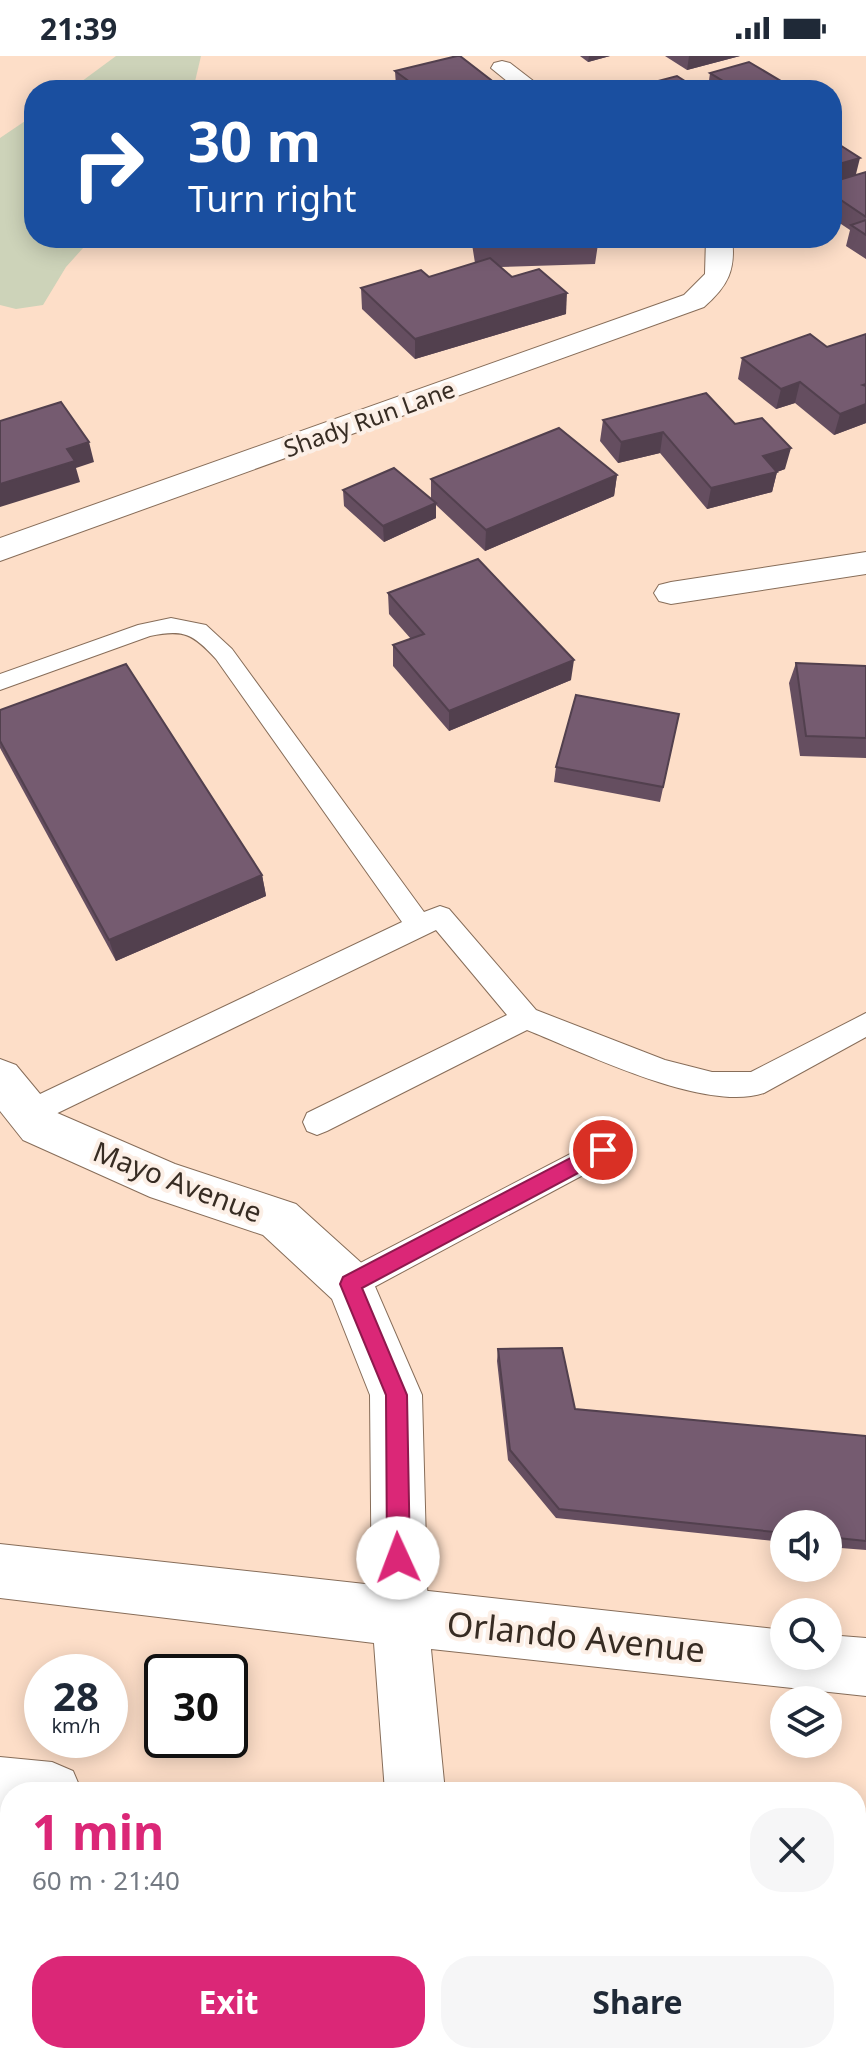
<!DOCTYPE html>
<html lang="en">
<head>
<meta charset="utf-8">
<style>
	body { margin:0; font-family:"Noto Sans",sans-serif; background:#f6f6f7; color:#1f2937; height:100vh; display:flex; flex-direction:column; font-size:30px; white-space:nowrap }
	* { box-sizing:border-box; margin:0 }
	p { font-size:26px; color:#747a83 }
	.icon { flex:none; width:44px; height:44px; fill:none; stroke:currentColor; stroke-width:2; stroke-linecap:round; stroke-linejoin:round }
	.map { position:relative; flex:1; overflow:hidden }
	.sheet { position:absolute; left:0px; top:1726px; width:866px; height:282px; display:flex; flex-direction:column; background:#fff; border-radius:32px 32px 0 0; box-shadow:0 4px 20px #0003 }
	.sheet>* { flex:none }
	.guide { position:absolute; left:24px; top:24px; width:818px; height:168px; border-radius:32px; box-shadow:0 4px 20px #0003; background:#1a4fa0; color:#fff; overflow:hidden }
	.buttons { position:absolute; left:770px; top:1454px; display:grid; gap:16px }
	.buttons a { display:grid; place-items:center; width:72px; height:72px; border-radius:50%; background:#fff; box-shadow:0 4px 20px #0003; font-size:40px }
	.speed { position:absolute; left:24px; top:1598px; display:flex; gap:16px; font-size:40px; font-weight:700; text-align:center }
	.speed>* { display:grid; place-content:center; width:104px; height:104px; border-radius:50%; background:#fff; box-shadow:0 4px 20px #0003; line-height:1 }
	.speed small { font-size:20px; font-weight:400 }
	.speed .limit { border:4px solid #111; border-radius:12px; background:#fff; color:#111 }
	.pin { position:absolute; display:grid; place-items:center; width:68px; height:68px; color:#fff; margin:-34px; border:4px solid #fff; border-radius:50%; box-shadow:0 2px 8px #0007 }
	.me { position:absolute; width:88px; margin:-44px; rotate:358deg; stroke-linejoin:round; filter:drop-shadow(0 0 6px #0008) }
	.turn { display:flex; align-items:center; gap:28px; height:168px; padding:0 32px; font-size:36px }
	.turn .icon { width:104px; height:104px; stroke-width:2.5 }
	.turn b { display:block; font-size:56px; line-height:68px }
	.round { display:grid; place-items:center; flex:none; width:84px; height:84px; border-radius:32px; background:#f6f6f7 }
	.summary { display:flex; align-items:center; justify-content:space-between; height:136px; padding:0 32px }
	h1 { font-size:48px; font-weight:700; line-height:60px; color:#db2777 }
	.button { display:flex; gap:16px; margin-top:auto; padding:16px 32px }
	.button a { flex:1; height:92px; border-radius:32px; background:#db2777; color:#fff; font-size:32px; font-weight:700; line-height:92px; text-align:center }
	.button a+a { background:#f6f6f7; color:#1f2937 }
	.status { display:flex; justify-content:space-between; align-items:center; height:56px; padding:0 40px; background:#fff; direction:ltr }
	.status svg { height:22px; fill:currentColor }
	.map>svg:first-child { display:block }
</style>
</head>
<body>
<div class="status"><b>21:39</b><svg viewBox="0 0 49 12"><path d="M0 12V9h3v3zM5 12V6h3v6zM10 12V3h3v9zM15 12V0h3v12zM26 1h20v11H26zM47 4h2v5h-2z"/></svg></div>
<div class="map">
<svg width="866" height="2007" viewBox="0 0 866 2007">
	<rect width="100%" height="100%" fill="#fddec8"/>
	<g fill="#cdd3b9">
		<path d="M 116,0 L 201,0 L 193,34 L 70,34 Z"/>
		<path d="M 34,59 L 34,182 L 92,182 L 66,211 L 43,249 L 16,253 L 0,249 L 0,82 Z"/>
	</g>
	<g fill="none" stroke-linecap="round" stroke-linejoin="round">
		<defs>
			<g id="lane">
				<path d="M 171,562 L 206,569 L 232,593 L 424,856 L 440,850 L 449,853 L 536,954 L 665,1004 L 712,1016 L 751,1016 L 866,957 L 866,981 L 764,1037 C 705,1057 585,997 527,974 L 327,1075 L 317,1079 L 307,1075 L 303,1066 L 307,1057 L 507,959 L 436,874 L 39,1066 L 29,1070 L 19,1066 L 15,1057 L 19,1048 L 402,866 L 216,603 C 193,578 184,573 150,580 L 0,634 L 0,618 L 138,569 Z"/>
				<path d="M 603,1081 L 613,1085 L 618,1094 L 613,1103 L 361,1238 L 350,1243 L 339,1238 L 334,1228 L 339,1218 Z"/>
			</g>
			<g id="street">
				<path d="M 502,5 L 510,7 L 545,34 L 518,34 L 491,12 L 494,7 Z"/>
				<path d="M 706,182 L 732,182 C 736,214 728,230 704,251 L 0,505 L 0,482 L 684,239 L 705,218 Z"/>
				<path d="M 866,496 L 866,518 L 671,548 L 659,545 L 654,537 L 659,529 L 671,526 Z"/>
				<path d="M 0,1003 L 16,1009 L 55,1056 L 175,1108 L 296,1148 L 367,1212 L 422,1339 L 428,1562 L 420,1582 L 400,1590 L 380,1582 L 372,1562 L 370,1339 L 332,1243 L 263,1179 L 150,1141 L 23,1084 L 0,1055 Z"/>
			</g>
			<g id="primary">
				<path d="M 0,1488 L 784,1574 L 784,1600 L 828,1600 L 828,1579 L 866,1582 L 866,1640 L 431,1593 L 445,1736 L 385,1736 L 374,1587 L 0,1542 Z"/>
				<path d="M 0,1701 L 52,1706 L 73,1715 L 82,1736 L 10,1736 L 10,1762 L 0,1761 Z"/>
				<path d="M 856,1777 L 866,1778 L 866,1840 L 856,1839 Z"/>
				<path d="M 417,1998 L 483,1998 L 486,2007 L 420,2007 Z"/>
			</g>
		</defs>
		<use href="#lane" stroke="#876d59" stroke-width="2"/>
		<use href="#street" stroke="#876d59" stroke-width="2"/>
		<use href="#primary" stroke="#876d59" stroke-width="2"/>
		<use href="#lane" fill="#fff" fill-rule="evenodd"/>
		<use href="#street" fill="#fff" fill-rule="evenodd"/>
		<use href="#primary" fill="#fff" fill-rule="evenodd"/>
	</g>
	<g fill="#654e60">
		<path d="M 580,0 L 610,0 L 588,6 Z"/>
		<path d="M 665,0 L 740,0 L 687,14 Z"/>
		<path d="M 395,15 L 504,34 L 388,34 L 388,32 L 396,30 Z"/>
		<path d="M 710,17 L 796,34 L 711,34 L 708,32 Z"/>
		<path d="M 647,28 L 699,34 L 646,34 Z"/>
		<path d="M 832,84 L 856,119 L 866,116 L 866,203 L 846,190 L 850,174 L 832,162 Z"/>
		<path d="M 471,182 L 596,182 L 598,188 L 595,208 L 500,211 L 512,221 L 566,258 L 415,303 L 362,253 L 361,232 L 429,221 L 475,207 Z"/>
		<path d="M 866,278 L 866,367 L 834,379 L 795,347 L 776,353 L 738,323 L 742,302 L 827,291 Z"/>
		<path d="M 603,364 L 735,368 L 785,413 L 777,416 L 772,436 L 707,453 L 660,397 L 618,407 L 600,385 Z"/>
		<path d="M 617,419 L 614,440 L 485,495 L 436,449 L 436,462 L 384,486 L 344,450 L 343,434 L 431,442 L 431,423 Z"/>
		<path d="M 388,537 L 571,624 L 449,675 L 393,610 L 393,589 L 411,583 L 389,558 Z"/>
		<path d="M 796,607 L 866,610 L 866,702 L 800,700 L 789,627 Z"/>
		<path d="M 0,654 L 262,819 L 266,840 L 116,905 L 0,692 Z"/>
		<path d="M 679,658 L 660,746 L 554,726 L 556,711 Z"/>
		<path d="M 498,1293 L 575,1353 L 866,1380 L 866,1494 L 828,1491 L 828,1468 L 784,1468 L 784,1486 L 556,1462 L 508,1404 L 497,1305 Z"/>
	</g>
	<g fill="#52404e">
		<path d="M 589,0 L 610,0 L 588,6 Z"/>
		<path d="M 689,0 L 740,0 L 687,14 Z"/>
		<path d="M 860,102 L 855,122 L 832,129 L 832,110 Z"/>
		<path d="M 567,237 L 566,258 L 415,303 L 415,283 Z"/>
		<path d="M 800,326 L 795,347 L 776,353 L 781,333 Z"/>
		<path d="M 866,348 L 866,367 L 834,379 L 840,358 Z"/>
		<path d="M 663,376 L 660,397 L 618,407 L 621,386 Z"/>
		<path d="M 89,386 L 94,406 L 76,412 L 80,426 L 0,451 L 0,428 L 67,393 Z"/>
		<path d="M 791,392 L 785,413 L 777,416 L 772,436 L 707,453 L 711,432 L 763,400 Z"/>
		<path d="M 617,419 L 614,440 L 485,495 L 486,474 Z"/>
		<path d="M 436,447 L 436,462 L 384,486 L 383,470 Z"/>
		<path d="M 574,604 L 571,624 L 449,675 L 449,655 Z"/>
		<path d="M 262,819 L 266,840 L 116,905 L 109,884 Z"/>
	</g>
	<g fill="#755b70" stroke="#52404e" stroke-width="2">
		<path d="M 457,0 L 460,0 L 504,34 L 391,34 L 388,32 L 410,26 L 395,15 Z"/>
		<path d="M 749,6 L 796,34 L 738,34 L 710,17 Z"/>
		<path d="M 677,20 L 699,34 L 656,34 L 647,28 Z"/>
		<path d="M 832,84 L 860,102 L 832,110 Z"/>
		<path d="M 866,116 L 866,161 L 832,138 L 832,126 Z"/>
		<path d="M 866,164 L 866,179 L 851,169 Z"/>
		<path d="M 475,182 L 596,182 L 598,188 L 476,191 Z"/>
		<path d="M 490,202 L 512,221 L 539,213 L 567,237 L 415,283 L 361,232 L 421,214 L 429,221 Z"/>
		<path d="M 810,278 L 827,291 L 866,278 L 866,328 L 863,329 L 866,330 L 866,348 L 840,358 L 800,326 L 781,333 L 742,302 Z"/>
		<path d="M 706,337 L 735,368 L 762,362 L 791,392 L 763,400 L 777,416 L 711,432 L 663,376 L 621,386 L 603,364 Z"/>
		<path d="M 61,346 L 89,386 L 67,393 L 75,405 L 0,428 L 0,365 Z"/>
		<path d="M 559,372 L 617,419 L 486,474 L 431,423 Z"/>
		<path d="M 394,412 L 436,447 L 383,470 L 343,434 Z"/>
		<path d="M 478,503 L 574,604 L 449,655 L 393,589 L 424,578 L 388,537 Z"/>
		<path d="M 796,607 L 866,610 L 866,682 L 806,680 Z"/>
		<path d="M 126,608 L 262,819 L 109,884 L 0,685 L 0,654 Z"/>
		<path d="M 576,639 L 679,658 L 663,731 L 556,711 Z"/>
		<path d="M 562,1292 L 575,1353 L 866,1380 L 866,1485 L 828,1481 L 828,1468 L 784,1468 L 784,1477 L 559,1453 L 510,1394 L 498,1293 Z"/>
	</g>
	<path fill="#db2777" stroke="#8e194d" stroke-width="2" d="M 603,1085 L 610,1088 L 613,1094 L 610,1100 L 362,1232 L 407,1339 L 410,1502 L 406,1510 L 398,1513 L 390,1510 L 387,1502 L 386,1339 L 340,1228 L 343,1221 Z"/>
	<g text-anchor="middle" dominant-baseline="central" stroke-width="8" stroke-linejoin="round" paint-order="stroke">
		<g font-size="24" fill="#372c23" stroke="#fcefe6">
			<text transform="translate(369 362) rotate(-20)">Shady Run Lane</text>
		</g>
		<g font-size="28" fill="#372c23" stroke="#fcefe6">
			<text transform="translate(178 1125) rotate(21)">Mayo Avenue</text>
		</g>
		<g font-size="34" fill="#372c23" stroke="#fcefe6">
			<text transform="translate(576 1580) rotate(6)">Orlando Avenue</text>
		</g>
	</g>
</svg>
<div class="buttons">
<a><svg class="icon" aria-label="sound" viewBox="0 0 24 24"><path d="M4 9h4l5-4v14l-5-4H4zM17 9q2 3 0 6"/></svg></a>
<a><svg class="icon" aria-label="search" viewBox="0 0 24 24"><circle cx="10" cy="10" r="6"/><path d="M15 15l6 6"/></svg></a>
<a><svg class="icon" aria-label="layers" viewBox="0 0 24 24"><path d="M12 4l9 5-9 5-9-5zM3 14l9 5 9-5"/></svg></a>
</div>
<div class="speed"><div>28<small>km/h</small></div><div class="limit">30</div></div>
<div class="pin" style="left:603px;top:1094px;background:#d93025"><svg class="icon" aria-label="arrive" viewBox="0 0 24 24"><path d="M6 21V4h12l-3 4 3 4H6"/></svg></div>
<svg class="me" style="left:398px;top:1502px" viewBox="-20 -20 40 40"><circle r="19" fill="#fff"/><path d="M0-13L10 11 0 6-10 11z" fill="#db2777"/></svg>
<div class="guide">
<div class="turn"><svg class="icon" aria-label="right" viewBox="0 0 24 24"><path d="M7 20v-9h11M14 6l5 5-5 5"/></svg><div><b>30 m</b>Turn right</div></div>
</div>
<section class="sheet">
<div class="summary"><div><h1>1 min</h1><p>60 m · 21:40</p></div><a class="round"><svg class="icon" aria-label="close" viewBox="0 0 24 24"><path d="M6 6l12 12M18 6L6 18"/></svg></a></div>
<div class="button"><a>Exit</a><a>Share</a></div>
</section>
</div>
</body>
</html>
